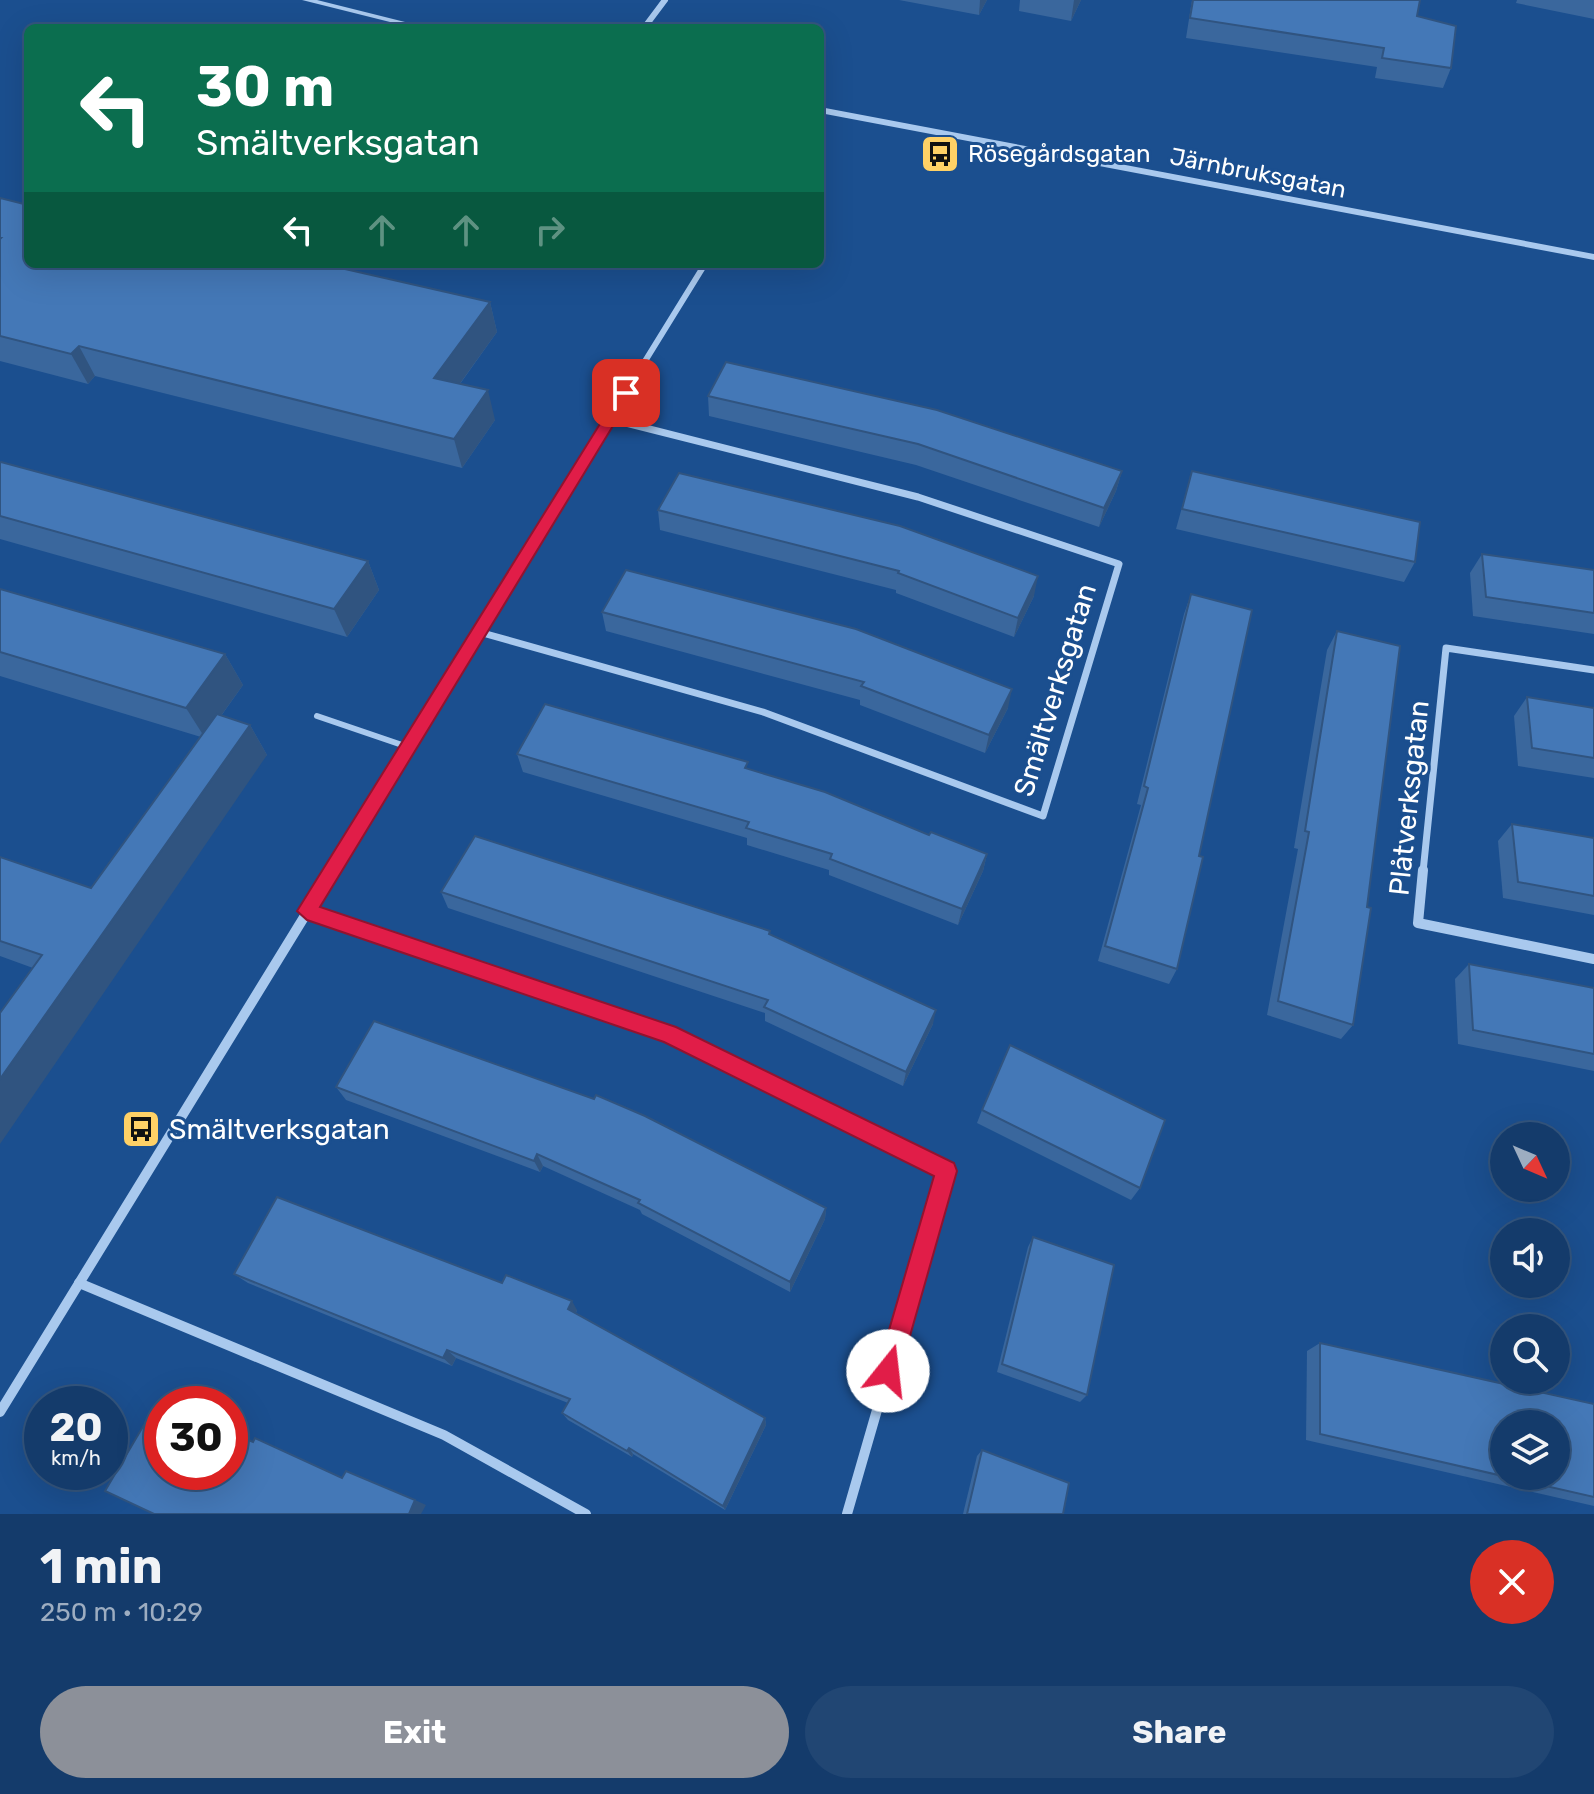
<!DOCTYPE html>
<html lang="en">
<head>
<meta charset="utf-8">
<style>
	body { margin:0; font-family:Rubik,sans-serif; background:#214673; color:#f1f3f6; height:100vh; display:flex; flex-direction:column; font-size:30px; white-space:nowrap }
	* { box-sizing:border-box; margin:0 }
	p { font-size:26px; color:#9dadc1 }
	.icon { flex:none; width:44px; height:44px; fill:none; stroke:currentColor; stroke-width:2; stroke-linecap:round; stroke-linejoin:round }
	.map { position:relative; height:1514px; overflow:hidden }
	.details { display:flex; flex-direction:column; background:#143b6b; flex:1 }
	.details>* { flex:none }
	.guide { position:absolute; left:24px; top:24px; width:800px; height:244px; border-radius:12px; box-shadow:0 8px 32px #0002,0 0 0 2px #33557e; background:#0b6e4f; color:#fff; overflow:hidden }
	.needle { width:52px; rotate:134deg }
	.controls { position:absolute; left:1490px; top:1122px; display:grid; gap:16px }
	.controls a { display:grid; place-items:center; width:80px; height:80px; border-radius:50%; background:#143b6b; box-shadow:0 8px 32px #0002,0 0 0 2px #33557e; font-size:40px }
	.speed { position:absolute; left:24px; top:1386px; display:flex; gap:16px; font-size:40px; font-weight:700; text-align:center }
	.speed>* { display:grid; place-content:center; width:104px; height:104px; border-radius:50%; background:#143b6b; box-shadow:0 8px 32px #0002,0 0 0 2px #33557e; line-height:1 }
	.speed small { font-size:20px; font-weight:400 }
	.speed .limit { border:12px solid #d22; background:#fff; color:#111 }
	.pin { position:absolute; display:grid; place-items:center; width:68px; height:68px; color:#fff; margin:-34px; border-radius:16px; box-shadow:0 4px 12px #0006 }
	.me { position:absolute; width:88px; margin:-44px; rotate:16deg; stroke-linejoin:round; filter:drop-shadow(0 0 6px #0008) }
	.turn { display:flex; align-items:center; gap:28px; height:168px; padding:0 40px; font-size:36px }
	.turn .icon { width:104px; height:104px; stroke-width:2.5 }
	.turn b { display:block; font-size:56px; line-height:68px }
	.lanes { display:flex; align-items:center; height:76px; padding:0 40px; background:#0003; justify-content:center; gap:40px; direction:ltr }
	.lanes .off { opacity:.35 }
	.round { display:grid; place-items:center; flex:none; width:84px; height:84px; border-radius:42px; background:#214673 }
	.headline { display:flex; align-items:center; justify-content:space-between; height:136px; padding:0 40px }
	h1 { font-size:48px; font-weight:700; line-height:60px }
	.button { display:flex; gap:16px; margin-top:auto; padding:16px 40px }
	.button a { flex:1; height:92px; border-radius:48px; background:#8c9099; color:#fff; font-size:32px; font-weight:700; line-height:92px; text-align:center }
	.button a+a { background:#214673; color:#f1f3f6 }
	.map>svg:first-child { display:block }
</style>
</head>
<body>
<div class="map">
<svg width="1594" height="1514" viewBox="0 0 1594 1514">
	<rect width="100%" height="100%" fill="#1b4f8f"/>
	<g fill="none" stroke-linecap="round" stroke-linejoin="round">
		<path stroke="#a9c9ee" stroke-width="6" d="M 317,716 L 408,747"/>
		<g stroke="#a9c9ee" stroke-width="6">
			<path d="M 644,28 L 665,0"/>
			<path d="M 634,379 L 705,264"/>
		</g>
		<g stroke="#a9c9ee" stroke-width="7">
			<path d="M 479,632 L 763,712 L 1043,816 L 1119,564 L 918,497 L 610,419"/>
			<path d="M 332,872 L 636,377"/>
			<path d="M 1423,872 L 1446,648 L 1594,670"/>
		</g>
		<g stroke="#a9c9ee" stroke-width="10">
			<path d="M 1423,870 L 1418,923 L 1594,959"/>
			<path d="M 307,911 L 669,1034 L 946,1171 L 847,1514"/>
			<path d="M 79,1283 L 444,1435 L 586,1514"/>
			<path d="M 0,1412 L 333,870"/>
		</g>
		<g fill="#a9c9ee" fill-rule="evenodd">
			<path d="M 302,0 L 317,0 L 429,28 L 414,28 Z"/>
			<path d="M 820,107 L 1594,254 L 1594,260 L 820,113 Z"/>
		</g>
	</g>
	<g fill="#3a679d">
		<path d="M 899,0 L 987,0 L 979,15 Z"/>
		<path d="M 1020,0 L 1081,0 L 1071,21 L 1019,11 Z"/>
		<path d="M 1192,0 L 1420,0 L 1417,16 L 1451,68 L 1443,88 L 1375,78 L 1377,67 L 1186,38 Z"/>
		<path d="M 1517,0 L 1594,0 L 1594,19 L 1516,3 Z"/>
		<path d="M 0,198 L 28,264 L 490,302 L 497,332 L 460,384 L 495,420 L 462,468 L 95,376 L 88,384 L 0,361 Z"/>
		<path d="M 708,396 L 1122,471 L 1116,491 L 1099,527 L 916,465 L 709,416 Z"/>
		<path d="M 0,463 L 368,561 L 379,590 L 347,637 L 0,539 Z"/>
		<path d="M 1192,471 L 1415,562 L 1404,582 L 1176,529 Z"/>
		<path d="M 658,510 L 1034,596 L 1014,637 L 896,593 L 896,590 L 660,530 Z"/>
		<path d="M 1482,554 L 1594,570 L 1594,634 L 1473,616 L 1470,573 Z"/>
		<path d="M 0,589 L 225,654 L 243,685 L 221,716 L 250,725 L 267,755 L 33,968 L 0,956 L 0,857 L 91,888 L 201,737 L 0,676 Z"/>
		<path d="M 1191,594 L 1199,856 L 1177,969 L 1169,984 L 1098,961 L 1141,805 L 1137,804 L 1184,614 Z"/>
		<path d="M 602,612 L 1008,708 L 985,753 L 860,705 L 860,700 L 606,631 Z"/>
		<path d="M 1337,631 L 1367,907 L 1353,1025 L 1341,1039 L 1267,1015 L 1298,849 L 1294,848 L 1327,650 Z"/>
		<path d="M 1527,697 L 1594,708 L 1594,778 L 1518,766 L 1514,716 Z"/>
		<path d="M 517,754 L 748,769 L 929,835 L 987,854 L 983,871 L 958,925 L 829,875 L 829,870 L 747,845 L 747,838 L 523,772 Z"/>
		<path d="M 1512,824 L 1594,838 L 1594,915 L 1503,898 L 1498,841 Z"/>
		<path d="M 441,892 L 770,935 L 933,1024 L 903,1086 L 765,1021 L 765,1013 L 448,908 Z"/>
		<path d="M 1469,964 L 1594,988 L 1594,1071 L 1458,1044 L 1455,979 Z"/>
		<path d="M 336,1087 L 826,1208 L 825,1219 L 790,1292 L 642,1214 L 640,1210 L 543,1166 L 540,1172 L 346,1100 Z"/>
		<path d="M 982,1110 L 1140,1188 L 1131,1200 L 977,1123 Z"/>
		<path d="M 1033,1237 L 1087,1395 L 1080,1402 L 997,1372 L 1028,1247 Z"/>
		<path d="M 234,1274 L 502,1283 L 577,1310 L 576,1313 L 765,1418 L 766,1425 L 725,1510 L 633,1454 L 632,1457 L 568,1420 L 562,1413 L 568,1403 L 456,1358 L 452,1366 L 248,1283 Z"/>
		<path d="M 1320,1343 L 1594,1404 L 1594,1506 L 1306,1440 L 1307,1351 Z"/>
		<path d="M 982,1450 L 1063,1514 L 963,1514 L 977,1456 Z"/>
	</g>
	<g fill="#305480">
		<path d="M 980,0 L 987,0 L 979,15 Z"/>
		<path d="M 1074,0 L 1081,0 L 1071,21 Z"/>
		<path d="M 490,302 L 497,332 L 443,407 L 434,378 Z"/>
		<path d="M 79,346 L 95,376 L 88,384 L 71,354 Z"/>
		<path d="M 488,390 L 495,420 L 462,468 L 454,439 Z"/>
		<path d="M 1122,471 L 1116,491 L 1099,527 L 1104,508 Z"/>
		<path d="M 368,561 L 379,590 L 347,637 L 334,609 Z"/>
		<path d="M 1038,576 L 1034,596 L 1014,637 L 1018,618 Z"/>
		<path d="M 225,654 L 243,685 L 205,738 L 186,708 Z"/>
		<path d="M 1012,689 L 1008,708 L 985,753 L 989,735 Z"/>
		<path d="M 250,725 L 267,755 L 0,1144 L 0,1079 Z"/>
		<path d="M 987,854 L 983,871 L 958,925 L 962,909 Z"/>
		<path d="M 936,1010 L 933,1024 L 903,1086 L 906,1072 Z"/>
		<path d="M 537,1154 L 543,1166 L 540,1172 L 534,1161 Z"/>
		<path d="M 826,1208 L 825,1219 L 790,1292 L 790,1282 Z"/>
		<path d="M 572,1301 L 577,1310 L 574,1318 L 568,1309 Z"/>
		<path d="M 447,1350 L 456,1358 L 452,1366 L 443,1358 Z"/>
		<path d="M 765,1418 L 766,1425 L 725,1510 L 723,1506 Z"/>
		<path d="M 629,1448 L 633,1454 L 632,1457 L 627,1451 Z"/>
		<path d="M 415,1500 L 426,1505 L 421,1514 L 409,1514 Z"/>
	</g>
	<g fill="#4478b7" stroke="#305480" stroke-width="2" fill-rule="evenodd">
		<path d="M 1193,0 L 1420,0 L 1417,16 L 1456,26 L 1451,68 L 1382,58 L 1384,48 L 1190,18 Z"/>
		<path d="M 0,198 L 28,205 L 28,264 L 323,264 L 490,302 L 434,378 L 488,390 L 454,439 L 79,346 L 71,354 L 0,336 L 0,239 L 1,238 L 0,238 Z"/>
		<path d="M 726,362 L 937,410 L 1122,471 L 1104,508 L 918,444 L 708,396 Z"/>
		<path d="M 1,462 L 368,561 L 334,609 L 0,516 L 0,463 Z"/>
		<path d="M 1192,471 L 1420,522 L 1415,562 L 1182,509 Z"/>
		<path d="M 679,473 L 900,526 L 1038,576 L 1018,618 L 898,573 L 899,571 L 658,510 Z"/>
		<path d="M 1482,554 L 1594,570 L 1594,613 L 1486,597 Z"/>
		<path d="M 626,570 L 856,629 L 1012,689 L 989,735 L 861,686 L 864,682 L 602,612 Z"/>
		<path d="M 0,589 L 225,654 L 186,708 L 0,652 Z"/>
		<path d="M 1191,594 L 1252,610 L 1199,856 L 1203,857 L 1177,969 L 1105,946 L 1148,788 L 1144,786 Z"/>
		<path d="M 1337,631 L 1400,646 L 1367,907 L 1371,908 L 1353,1025 L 1278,1001 L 1309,832 L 1305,831 Z"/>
		<path d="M 1527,697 L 1594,708 L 1594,758 L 1532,748 Z"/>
		<path d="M 545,704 L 748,762 L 745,768 L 825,792 L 929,835 L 931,832 L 987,854 L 962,909 L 830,859 L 832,854 L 746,828 L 749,822 L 517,754 Z"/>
		<path d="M 217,714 L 250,725 L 0,1079 L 0,1013 L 42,955 L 0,941 L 0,857 L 91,888 Z"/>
		<path d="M 1512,824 L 1594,838 L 1594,896 L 1518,882 Z"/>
		<path d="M 475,836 L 770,931 L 769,934 L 936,1010 L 906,1072 L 764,1007 L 768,1000 L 441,892 Z"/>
		<path d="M 1469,964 L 1594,988 L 1594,1054 L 1473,1030 Z"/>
		<path d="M 374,1021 L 594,1099 L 596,1095 L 645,1116 L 826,1208 L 790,1282 L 638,1203 L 640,1200 L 537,1154 L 534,1161 L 336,1087 Z"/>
		<path d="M 1010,1045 L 1165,1120 L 1140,1188 L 982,1110 Z"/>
		<path d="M 277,1197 L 502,1283 L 506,1275 L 572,1301 L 568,1309 L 765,1418 L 723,1506 L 629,1448 L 627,1451 L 562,1413 L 570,1399 L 447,1350 L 443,1358 L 234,1274 Z"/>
		<path d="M 1033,1237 L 1114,1265 L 1087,1395 L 1002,1364 Z"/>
		<path d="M 1320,1343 L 1594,1404 L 1594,1497 L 1320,1434 ZM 1504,1424 L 1556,1424 L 1556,1476 L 1504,1476 Z"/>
		<path d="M 158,1401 L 166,1404 L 162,1404 L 162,1472 L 230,1472 L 230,1432 L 253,1442 L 255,1438 L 342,1478 L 346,1471 L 415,1500 L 409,1514 L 154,1514 L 105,1491 Z"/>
		<path d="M 982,1450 L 1069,1483 L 1063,1514 L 967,1514 Z"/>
	</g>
	<path fill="#e11d48" stroke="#92132f" stroke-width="2" d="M 626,388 L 633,393 L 320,907 L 676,1027 L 954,1163 L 957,1171 L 900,1371 L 897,1379 L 888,1383 L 880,1379 L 877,1371 L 934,1176 L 664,1042 L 307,920 L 297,911 L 621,390 Z"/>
	<defs>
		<symbol id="bus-square" viewBox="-11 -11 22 22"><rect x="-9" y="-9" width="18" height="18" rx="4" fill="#ffd166" stroke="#1b4f8f"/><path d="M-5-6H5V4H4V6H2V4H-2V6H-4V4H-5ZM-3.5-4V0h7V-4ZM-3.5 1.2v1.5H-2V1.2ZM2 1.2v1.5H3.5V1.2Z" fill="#111"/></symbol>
	</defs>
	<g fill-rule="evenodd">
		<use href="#bus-square" x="918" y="132" width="44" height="44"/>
		<use href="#bus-square" x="119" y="1107" width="44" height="44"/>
	</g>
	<g text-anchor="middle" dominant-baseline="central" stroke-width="6" stroke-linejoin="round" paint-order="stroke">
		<g font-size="24" fill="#fff" stroke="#1b4f8f" text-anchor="start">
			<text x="968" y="154">Rösegårdsgatan</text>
		</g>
		<g font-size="24" fill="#fff" stroke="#1b4f8f">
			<text transform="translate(1258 173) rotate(11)">Järnbruksgatan</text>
		</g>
		<g font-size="28" fill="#fff" stroke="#1b4f8f">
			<text transform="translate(1055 690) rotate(-73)">Smältverksgatan</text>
			<text transform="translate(1409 798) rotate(-84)">Plåtverksgatan</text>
		</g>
		<g font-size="28" fill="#fff" stroke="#1b4f8f" text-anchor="start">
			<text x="169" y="1129">Smältverksgatan</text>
		</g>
	</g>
</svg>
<div class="controls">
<a><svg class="needle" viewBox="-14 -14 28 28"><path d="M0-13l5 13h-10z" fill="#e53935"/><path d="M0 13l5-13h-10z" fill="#9dadc1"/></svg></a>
<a><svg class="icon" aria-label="sound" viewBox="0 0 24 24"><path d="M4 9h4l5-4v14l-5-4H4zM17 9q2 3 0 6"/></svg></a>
<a><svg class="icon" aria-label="search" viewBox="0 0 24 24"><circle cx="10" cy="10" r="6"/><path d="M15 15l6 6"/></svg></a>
<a><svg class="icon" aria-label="layers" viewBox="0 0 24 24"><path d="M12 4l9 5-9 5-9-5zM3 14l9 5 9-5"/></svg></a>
</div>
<div class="speed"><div>20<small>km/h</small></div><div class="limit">30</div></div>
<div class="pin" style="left:626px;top:393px;background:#d93025"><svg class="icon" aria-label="arrive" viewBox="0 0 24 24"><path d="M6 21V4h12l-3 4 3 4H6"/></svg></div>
<svg class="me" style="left:888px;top:1371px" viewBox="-20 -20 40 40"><circle r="19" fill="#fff"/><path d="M0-13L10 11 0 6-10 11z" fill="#e11d48"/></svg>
<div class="guide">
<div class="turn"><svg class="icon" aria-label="left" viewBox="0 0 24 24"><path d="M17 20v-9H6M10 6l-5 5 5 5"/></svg><div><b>30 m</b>Smältverksgatan</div></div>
<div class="lanes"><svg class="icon" aria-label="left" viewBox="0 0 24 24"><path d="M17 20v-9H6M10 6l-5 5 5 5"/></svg><svg class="icon off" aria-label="ahead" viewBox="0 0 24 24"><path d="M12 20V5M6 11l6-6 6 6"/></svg><svg class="icon off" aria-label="ahead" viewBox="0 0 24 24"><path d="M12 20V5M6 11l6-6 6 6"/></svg><svg class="icon off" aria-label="right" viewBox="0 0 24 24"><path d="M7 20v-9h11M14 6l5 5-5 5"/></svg></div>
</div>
</div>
<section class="details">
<div class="headline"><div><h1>1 min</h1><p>250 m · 10:29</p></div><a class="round" style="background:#d93025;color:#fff"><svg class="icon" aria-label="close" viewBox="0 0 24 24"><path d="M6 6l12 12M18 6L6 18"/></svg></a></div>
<div class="button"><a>Exit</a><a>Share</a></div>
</section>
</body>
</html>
